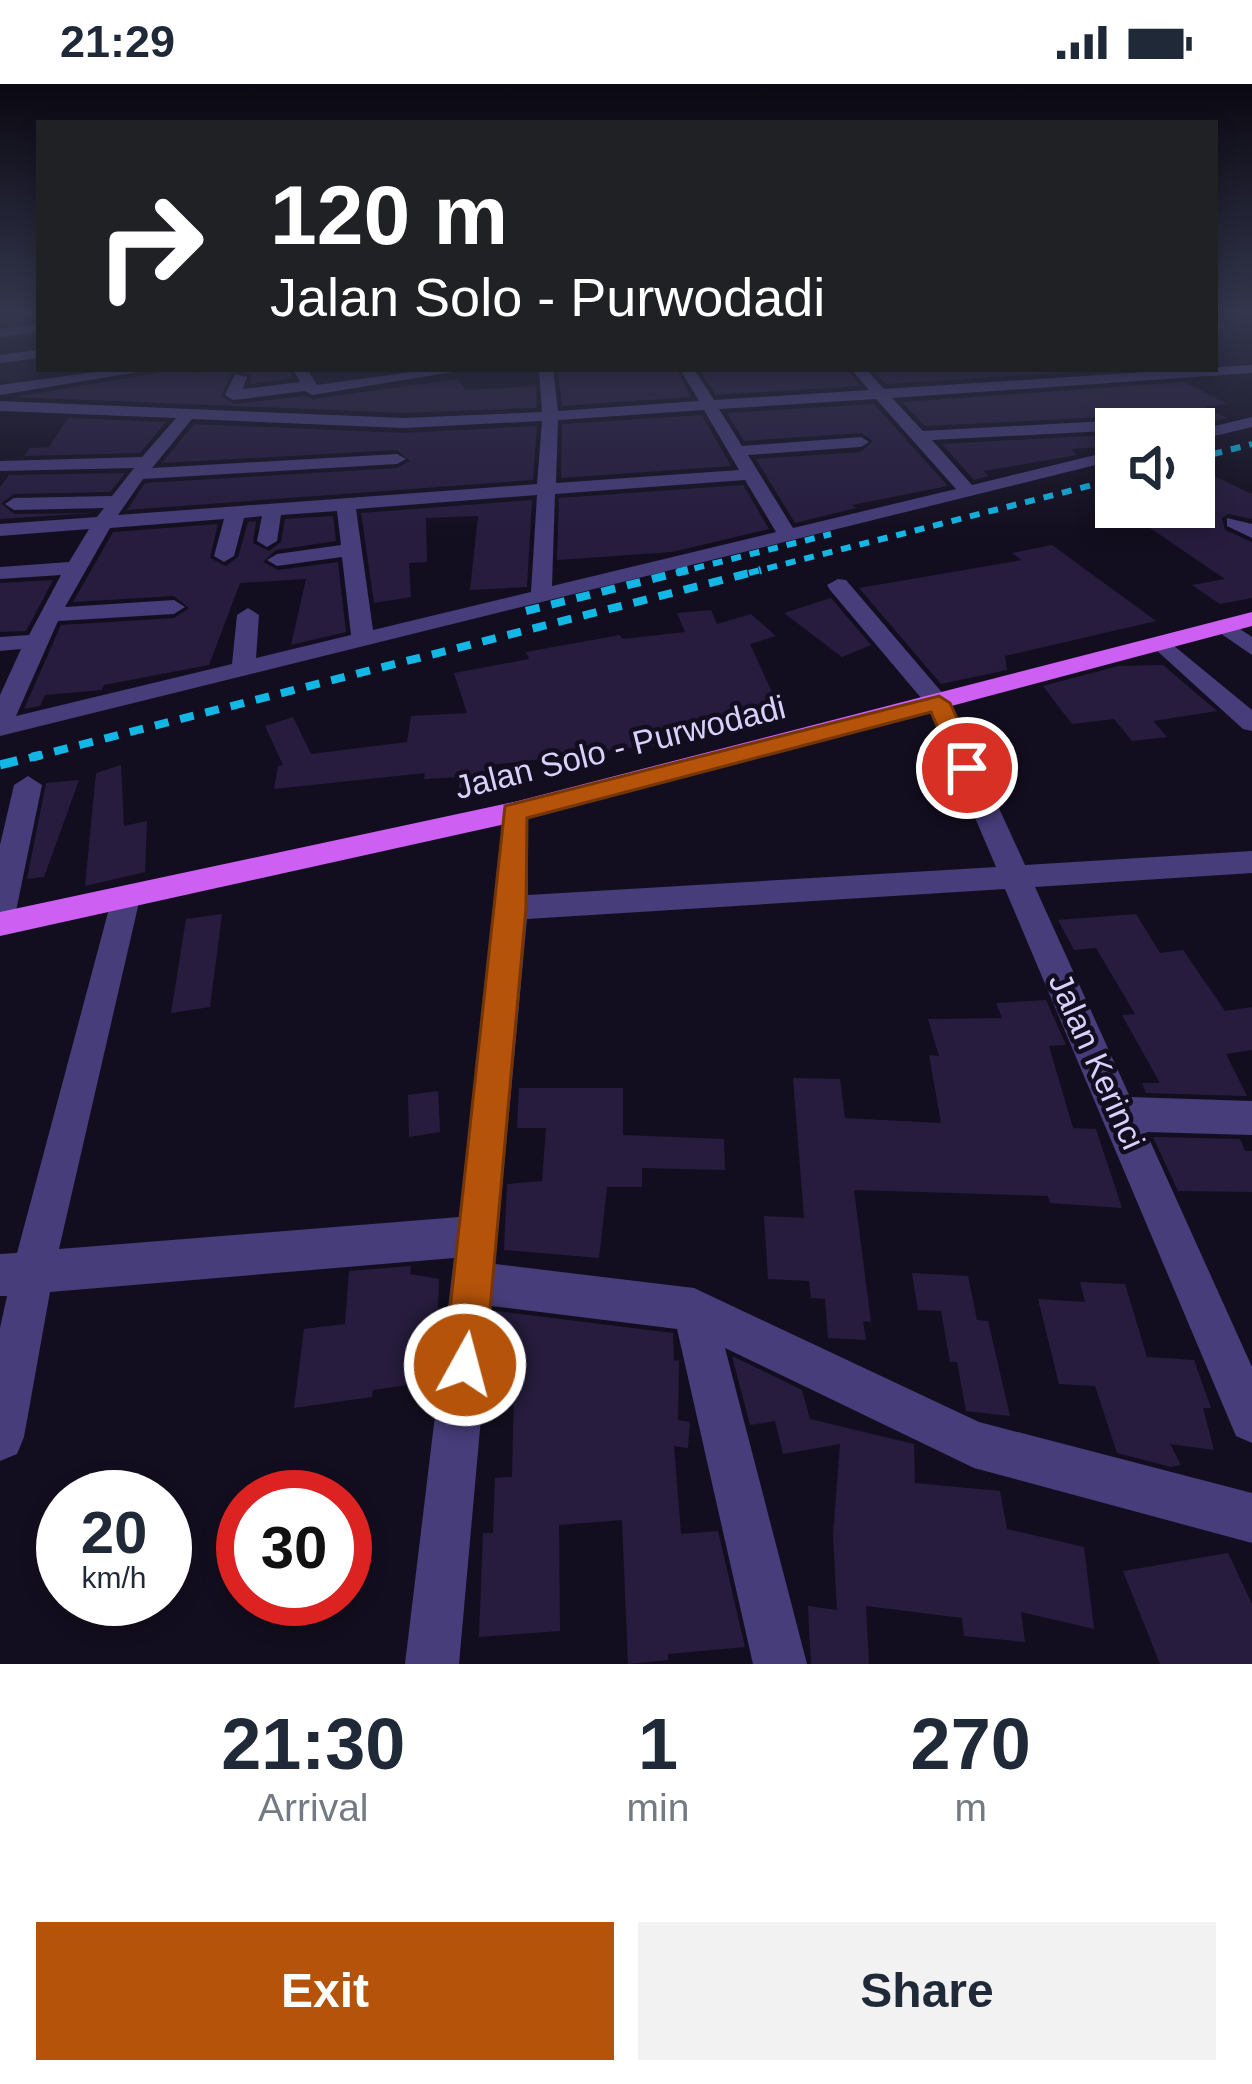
<!DOCTYPE html>
<html lang="en">
<head>
<meta charset="utf-8">
<style>
	body { margin:0; font-family:Helvetica,sans-serif; background:#f2f2f3; color:#1f2937; height:100vh; display:flex; flex-direction:column; font-size:45px; white-space:nowrap }
	* { box-sizing:border-box; margin:0 }
	p { font-size:39px; color:#747a83 }
	.icon { flex:none; width:66px; height:66px; fill:none; stroke:currentColor; stroke-width:2; stroke-linecap:round; stroke-linejoin:round }
	.map { position:relative; height:1580px; overflow:hidden }
	.panel { display:flex; flex-direction:column; background:#fff; flex:1 }
	.panel>* { flex:none }
	.banner { position:absolute; left:36px; top:36px; width:1182px; height:252px; border-radius:0px; box-shadow:0 6px 18px #0003; background:#202124; color:#fff; overflow:hidden }
	.controls { position:absolute; left:1095px; top:324px; display:grid; gap:24px }
	.controls a { display:grid; place-items:center; width:120px; height:120px; border-radius:0px; background:#fff; box-shadow:0 6px 18px #0003; font-size:60px }
	.speed { position:absolute; left:36px; top:1386px; display:flex; gap:24px; font-size:60px; font-weight:700; text-align:center }
	.speed>* { display:grid; place-content:center; width:156px; height:156px; border-radius:50%; background:#fff; box-shadow:0 6px 18px #0003; line-height:1 }
	.speed small { font-size:30px; font-weight:400 }
	.speed .limit { border:18px solid #d22; background:#fff; color:#111 }
	.pin { position:absolute; display:grid; place-items:center; width:102px; height:102px; color:#fff; margin:-51px; border:6px solid #fff; border-radius:50%; box-shadow:0 3px 12px #0007 }
	.me { position:absolute; width:132px; margin:-66px; rotate:7deg; stroke-linejoin:round; filter:drop-shadow(0 0 9px #0008) }
	.turn { display:flex; align-items:center; gap:42px; height:252px; padding:0 36px; font-size:54px }
	.turn .icon { width:156px; height:156px; stroke-width:2.5 }
	.turn b { display:block; font-size:84px; line-height:102px }
	.eta { display:flex; justify-content:space-evenly; align-items:center; height:204px; text-align:center }
	.eta b { font-size:72px; font-weight:700; line-height:84px }
	.primary-button { display:flex; gap:24px; margin-top:auto; padding:24px 36px }
	.primary-button a { flex:1; height:138px; border-radius:0px; background:#b45309; color:#fff; font-size:48px; font-weight:700; line-height:138px; text-align:center }
	.primary-button a+a { background:#f2f2f3; color:#1f2937 }
	.status { display:flex; justify-content:space-between; align-items:center; height:84px; padding:0 60px; background:#fff; direction:ltr }
	.status svg { height:33px; fill:currentColor }
	.map>svg:first-child { display:block }
</style>
</head>
<body>
<div class="status"><b>21:29</b><svg viewBox="0 0 49 12"><path d="M0 12V9h3v3zM5 12V6h3v6zM10 12V3h3v9zM15 12V0h3v12zM26 1h20v11H26zM47 4h2v5h-2z"/></svg></div>
<div class="map">
<svg width="1252" height="1580" viewBox="0 0 1252 1580">
	<rect width="100%" height="100%" fill="#130e1f"/>
	<g fill="#271c3e">
		<path d="M 160,285 L 190,285 L 190,289 L 218,285 L 289,285 L 293,294 L 250,300 L 251,291 L 233,286 L 221,312 L 234,320 L 304,312 L 313,315 L 458,295 L 466,306 L 536,302 L 537,324 L 404,329 L 15,313 L 157,289 Z"/>
		<path d="M 581,285 L 676,285 L 691,313 L 562,322 L 558,286 Z"/>
		<path d="M 699,285 L 847,285 L 860,302 L 716,311 Z"/>
		<path d="M 872,285 L 1103,285 L 1105,286 L 886,300 Z"/>
		<path d="M 1184,298 L 1227,320 L 1205,323 L 1227,334 L 1181,345 L 1117,345 L 1116,338 L 1106,333 L 925,342 L 902,318 Z"/>
		<path d="M 874,320 L 948,402 L 852,421 L 856,424 L 795,439 L 756,375 L 861,368 L 873,357 L 861,349 L 744,357 L 727,329 Z"/>
		<path d="M 702,331 L 731,382 L 561,394 L 562,340 Z"/>
		<path d="M 68,334 L 166,338 L 140,369 L 24,372 L 30,364 L 49,363 Z"/>
		<path d="M 194,340 L 404,349 L 537,342 L 533,396 L 127,426 L 145,399 L 397,384 L 410,377 L 397,366 L 162,379 Z"/>
		<path d="M 1116,346 L 1116,362 L 1071,365 L 1077,371 L 984,387 L 989,392 L 974,396 L 942,360 L 1106,351 Z"/>
		<path d="M 125,389 L 110,408 L 14,410 L 1,419 L 14,430 L 94,429 L 0,435 L 0,403 L 9,391 Z"/>
		<path d="M 1214,392 L 1252,410 L 1252,435 L 1228,430 L 1222,434 L 1225,446 L 1252,458 L 1252,514 L 1220,520 L 1192,501 L 1225,495 L 1119,423 L 1194,423 L 1194,397 Z"/>
		<path d="M 743,401 L 769,445 L 672,468 L 557,476 L 559,414 Z"/>
		<path d="M 532,416 L 527,503 L 470,506 L 478,432 L 426,434 L 427,478 L 409,479 L 411,513 L 374,519 L 361,429 Z"/>
		<path d="M 333,432 L 336,457 L 276,466 L 263,478 L 278,486 L 338,478 L 346,548 L 291,561 L 306,495 L 240,499 L 209,581 L 104,601 L 102,606 L 45,611 L 40,622 L 24,625 L 61,541 L 174,534 L 189,524 L 174,512 L 73,518 L 113,448 L 218,440 L 210,474 L 226,482 L 238,473 L 248,438 L 256,437 L 253,459 L 269,467 L 281,458 L 285,435 Z"/>
		<path d="M 1052,461 L 1156,537 L 1005,572 L 1007,586 L 941,600 L 859,504 L 1022,476 L 1012,469 Z"/>
		<path d="M 53,496 L 26,547 L 0,548 L 0,499 Z"/>
		<path d="M 831,514 L 871,561 L 842,573 L 784,529 Z"/>
		<path d="M 711,526 L 717,540 L 751,530 L 776,552 L 750,560 L 782,630 L 659,650 L 661,661 L 574,669 L 577,676 L 543,681 L 541,675 L 490,681 L 489,702 L 459,704 L 460,693 L 424,695 L 425,689 L 274,705 L 278,682 L 283,681 L 265,642 L 293,633 L 311,670 L 407,658 L 411,632 L 467,629 L 454,589 L 529,575 L 526,568 L 620,551 L 622,555 L 685,548 L 677,529 Z"/>
		<path d="M 1163,581 L 1217,627 L 1153,637 L 1167,653 L 1132,657 L 1114,635 L 1072,640 L 1043,602 L 1118,582 Z"/>
		<path d="M 121,681 L 124,742 L 147,737 L 145,788 L 85,802 L 96,689 Z"/>
		<path d="M 79,696 L 44,793 L 27,795 L 46,699 Z"/>
		<path d="M 222,830 L 210,923 L 171,929 L 186,835 Z"/>
		<path d="M 1136,830 L 1160,869 L 1183,866 L 1225,927 L 1252,923 L 1252,966 L 1226,970 L 1247,1012 L 1146,1009 L 1142,999 L 1160,999 L 1122,931 L 1135,930 L 1096,864 L 1074,866 L 1058,836 Z"/>
		<path d="M 1046,916 L 1066,961 L 1049,962 L 1073,1044 L 1096,1045 L 1122,1124 L 1050,1119 L 1048,1112 L 854,1106 L 871,1238 L 863,1237 L 866,1256 L 828,1254 L 825,1215 L 811,1214 L 809,1197 L 768,1195 L 764,1132 L 804,1134 L 793,994 L 840,995 L 845,1034 L 941,1039 L 929,971 L 939,972 L 928,935 L 1002,934 L 996,919 Z"/>
		<path d="M 519,1004 L 623,1004 L 623,1051 L 724,1055 L 725,1086 L 642,1084 L 642,1103 L 607,1103 L 599,1174 L 504,1166 L 507,1100 L 542,1097 L 546,1044 L 517,1044 Z"/>
		<path d="M 438,1007 L 440,1048 L 409,1053 L 408,1011 Z"/>
		<path d="M 1153,1053 L 1240,1055 L 1245,1067 L 1252,1067 L 1252,1108 L 1178,1107 Z"/>
		<path d="M 411,1182 L 410,1190 L 439,1195 L 435,1297 L 373,1306 L 372,1313 L 294,1324 L 304,1245 L 345,1240 L 349,1187 Z"/>
		<path d="M 912,1189 L 968,1192 L 977,1236 L 988,1237 L 1010,1332 L 966,1327 L 957,1278 L 950,1278 L 941,1227 L 918,1226 Z"/>
		<path d="M 1080,1198 L 1125,1200 L 1147,1273 L 1194,1276 L 1211,1324 L 1203,1324 L 1214,1366 L 1170,1360 L 1181,1381 L 1171,1383 L 1117,1369 L 1095,1302 L 1059,1300 L 1038,1215 L 1085,1218 Z"/>
		<path d="M 495,1227 L 673,1249 L 674,1277 L 679,1276 L 678,1336 L 690,1338 L 688,1364 L 674,1362 L 681,1450 L 718,1447 L 745,1563 L 668,1570 L 668,1576 L 628,1580 L 622,1436 L 559,1441 L 560,1547 L 479,1553 L 483,1449 L 493,1449 L 495,1394 L 512,1393 L 514,1307 L 499,1308 L 500,1273 L 491,1273 Z"/>
		<path d="M 732,1272 L 802,1306 L 810,1335 L 914,1360 L 915,1399 L 1000,1407 L 1007,1445 L 1084,1463 L 1094,1545 L 1021,1528 L 1025,1558 L 964,1552 L 962,1534 L 866,1522 L 869,1580 L 811,1580 L 808,1522 L 837,1526 L 833,1451 L 840,1360 L 783,1370 L 775,1337 L 750,1341 Z"/>
		<path d="M 1228,1469 L 1252,1520 L 1252,1580 L 1160,1580 L 1123,1487 Z"/>
	</g>
	<g fill="none" stroke-linecap="round" stroke-linejoin="round">
		<g fill="#463d7a" fill-rule="evenodd">
			<path d="M 1242,228 L 1252,228 L 1252,233 L 1243,231 Z"/>
			<path d="M 1215,239 L 1223,240 L 1225,243 L 1215,247 Z"/>
			<path d="M 39,240 L 39,248 L 0,253 L 0,245 Z"/>
			<path d="M 39,266 L 39,274 L 0,279 L 0,271 Z"/>
			<path d="M 1252,281 L 1252,289 L 892,314 L 923,347 L 1106,337 L 1114,342 L 1106,347 L 932,356 L 972,401 L 1116,366 L 1116,376 L 0,652 L 0,611 L 21,565 L 0,567 L 0,553 L 29,551 L 61,491 L 0,495 L 0,483 L 69,478 L 89,445 L 0,452 L 0,440 L 97,433 L 104,424 L 14,426 L 5,420 L 14,414 L 112,412 L 134,384 L 0,387 L 0,377 L 142,373 L 176,334 L 0,327 L 0,317 L 404,334 L 542,328 L 539,285 L 553,285 L 558,327 L 699,317 L 680,285 L 694,285 L 714,316 L 869,306 L 851,285 L 866,285 L 884,305 ZM 876,315 L 956,405 L 793,444 L 748,371 L 861,363 L 869,358 L 861,353 L 742,362 L 719,325 ZM 704,326 L 739,386 L 556,399 L 558,336 ZM 192,335 L 404,344 L 542,337 L 537,400 L 118,431 L 143,395 L 397,380 L 406,375 L 397,370 L 152,384 ZM 745,396 L 776,448 L 552,502 L 555,410 ZM 537,411 L 531,508 L 373,546 L 356,425 ZM 337,427 L 341,461 L 277,470 L 267,476 L 277,482 L 342,473 L 351,551 L 256,574 L 259,531 L 248,524 L 237,531 L 232,580 L 16,632 L 58,537 L 174,530 L 185,523 L 174,516 L 65,523 L 110,444 L 224,435 L 214,472 L 224,478 L 234,472 L 244,434 L 262,432 L 257,457 L 267,463 L 277,457 L 281,431 Z"/>
			<path d="M 117,285 L 156,285 L 0,311 L 0,301 Z"/>
			<path d="M 293,285 L 307,285 L 317,301 L 432,285 L 471,285 L 312,311 L 305,307 L 233,316 L 225,311 L 235,290 L 247,293 L 243,305 L 300,298 Z"/>
			<path d="M 1252,333 L 1252,343 L 1194,357 L 1194,347 Z"/>
			<path d="M 1227,434 L 1252,440 L 1252,454 L 1227,442 Z"/>
			<path d="M 838,495 L 846,496 L 951,619 L 1025,781 L 1252,767 L 1252,789 L 1035,803 L 1130,1013 L 1252,1017 L 1252,1051 L 1146,1048 L 1252,1283 L 1252,1359 L 1236,1352 L 1005,805 L 527,835 L 495,1180 L 694,1204 L 979,1338 L 1252,1409 L 1252,1459 L 974,1384 L 725,1264 L 807,1580 L 753,1580 L 677,1245 L 491,1222 L 459,1580 L 405,1580 L 454,1174 L 50,1208 L 24,1353 L 17,1370 L 0,1377 L 0,1244 L 7,1212 L 0,1212 L 0,1170 L 17,1169 L 114,806 L 136,806 L 140,814 L 59,1165 L 459,1133 L 496,824 L 504,721 L 514,718 L 528,728 L 528,811 L 996,783 L 927,621 L 830,506 L 827,501 Z"/>
			<path d="M 1225,535 L 1252,553 L 1252,571 L 1217,547 L 1217,537 Z"/>
			<path d="M 1162,552 L 1252,626 L 1252,647 L 1243,645 L 1154,564 L 1154,554 Z"/>
			<path d="M 28,692 L 42,701 L 16,827 L 11,835 L 0,839 L 0,761 L 14,701 Z"/>
		</g>
		<path fill="#cd60f2" fill-rule="evenodd" d="M 1252,528 L 1252,542 L 514,738 L 0,852 L 0,828 L 514,718 Z"/>
		<g stroke="#12b7e5" stroke-width="6" stroke-dasharray="10 9" stroke-linecap="butt">
			<path d="M 1194,375 L 1252,360"/>
			<path d="M 676,489 L 831,450"/>
			<path d="M 749,489 L 1116,395"/>
		</g>
		<g stroke="#12b7e5" stroke-width="8" stroke-dasharray="14 12" stroke-linecap="butt">
			<path d="M 526,527 L 688,486"/>
			<path d="M 29,674 L 761,486"/>
		</g>
		<path stroke="#12b7e5" stroke-width="9" stroke-dasharray="18 15" stroke-linecap="butt" d="M 0,681 L 41,671"/>
	</g>
	<linearGradient id="sky" x2="0" y2="1"><stop stop-color="#0a0811"/><stop offset="0.51" stop-color="#33364d"/><stop offset="1" stop-color="#33364d" stop-opacity="0"/></linearGradient>
	<rect width="1252" height="449" fill="url(#sky)"/>
	<path fill="#b45309" stroke="#753606" stroke-width="3" d="M 939,612 L 950,619 L 979,684 L 976,690 L 958,690 L 931,628 L 527,734 L 526,824 L 485,1281 L 479,1295 L 465,1301 L 450,1295 L 444,1281 L 505,722 Z"/>
	<g text-anchor="middle" dominant-baseline="central" stroke-width="9" stroke-linejoin="round" paint-order="stroke">
		<g font-size="33" fill="#dad0fb" stroke="#130e1f">
			<text transform="translate(620 663) rotate(-14)">Jalan Solo - Purwodadi</text>
			<text transform="translate(1097 977) rotate(66)">Jalan Kerinci</text>
		</g>
	</g>
</svg>
<div class="controls">
<a><svg class="icon" aria-label="sound" viewBox="0 0 24 24"><path d="M4 9h4l5-4v14l-5-4H4zM17 9q2 3 0 6"/></svg></a>
</div>
<div class="speed"><div>20<small>km/h</small></div><div class="limit">30</div></div>
<div class="pin" style="left:967px;top:684px;background:#d93025"><svg class="icon" aria-label="arrive" viewBox="0 0 24 24"><path d="M6 21V4h12l-3 4 3 4H6"/></svg></div>
<svg class="me" style="left:465px;top:1281px" viewBox="-20 -20 40 40"><circle r="17" fill="#b45309" stroke="#fff" stroke-width="3"/><path d="M0-11L8 9 0 5-8 9z" fill="#fff"/></svg>
<div class="banner">
<div class="turn"><svg class="icon" aria-label="right" viewBox="0 0 24 24"><path d="M7 20v-9h11M14 6l5 5-5 5"/></svg><div><b>120 m</b>Jalan Solo - Purwodadi</div></div>
</div>
</div>
<section class="panel">
<div class="eta">
<div><b>21:30</b><p>Arrival</p></div>
<div><b>1</b><p>min</p></div>
<div><b>270</b><p>m</p></div>
</div>
<div class="primary-button"><a>Exit</a><a>Share</a></div>
</section>
</body>
</html>
